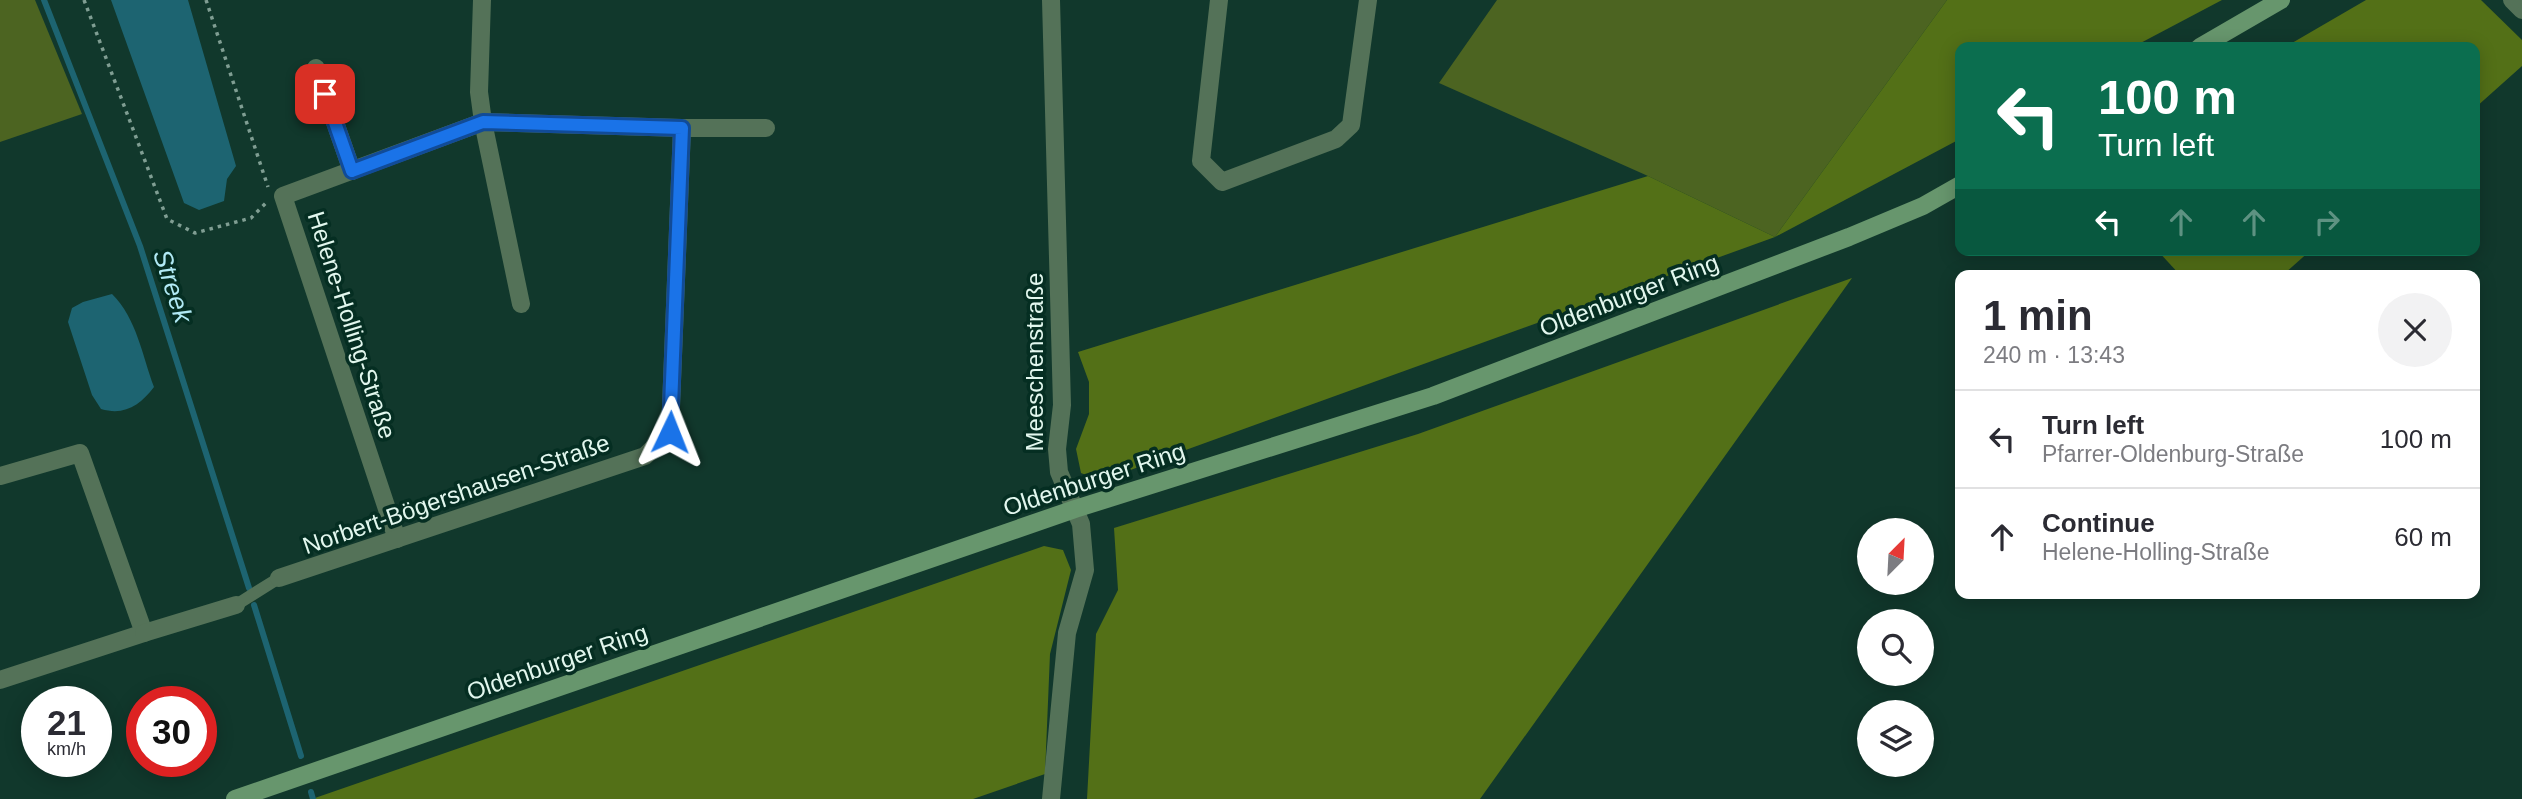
<!DOCTYPE html>
<html lang="en">
<head>
<meta charset="utf-8">
<style>
	body { margin:0; font-family:Arial,sans-serif; background:#f2f2f3; color:#2b2b33; height:100vh; display:flex; flex-direction:column; font-size:26px; white-space:nowrap }
	* { box-sizing:border-box; margin:0 }
	p { font-size:23px; color:#7c7c81 }
	.icon { flex:none; width:38px; height:38px; fill:none; stroke:currentColor; stroke-width:2; stroke-linecap:round; stroke-linejoin:round }
	.map { position:relative; flex:1; overflow:hidden }
	.side { position:absolute; left:1955px; top:270px; width:525px; height:329px; display:flex; flex-direction:column; background:#fff; border-radius:14px; box-shadow:0 4px 18px #0003 }
	.side>* { flex:none }
	.banner { position:absolute; left:1955px; top:42px; width:525px; height:214px; border-radius:14px; box-shadow:0 4px 18px #0003; background:#0b6e4f; color:#fff; overflow:hidden }
	.needle { width:46px; rotate:24deg }
	.buttons { position:absolute; left:1857px; top:518px; display:grid; gap:14px }
	.buttons a { display:grid; place-items:center; width:77px; height:77px; border-radius:50%; background:#fff; box-shadow:0 4px 18px #0003; font-size:35px }
	.speed { position:absolute; left:21px; top:686px; display:flex; gap:14px; font-size:35px; font-weight:700; text-align:center }
	.speed>* { display:grid; place-content:center; width:91px; height:91px; border-radius:50%; background:#fff; box-shadow:0 4px 18px #0003; line-height:1 }
	.speed small { font-size:18px; font-weight:400 }
	.speed .limit { border:10px solid #d22; background:#fff; color:#111 }
	.pin { position:absolute; display:grid; place-items:center; width:60px; height:60px; color:#fff; margin:-30px; border-radius:14px; box-shadow:0 4px 10px #0006 }
	.me { position:absolute; width:77px; margin:-38px; rotate:2deg; stroke-linejoin:round; filter:drop-shadow(0 0 5px #0008) }
	.turn { display:flex; align-items:center; gap:24px; height:147px; padding:0 28px; font-size:32px }
	.turn .icon { width:91px; height:91px; stroke-width:2.5 }
	.turn b { display:block; font-size:49px; line-height:60px }
	.lanes { display:flex; align-items:center; height:66px; padding:0 28px; background:#0003; justify-content:center; gap:35px; direction:ltr }
	.lanes .off { opacity:.35 }
	.round { display:grid; place-items:center; flex:none; width:74px; height:74px; border-radius:37px; background:#f2f2f3 }
	.headline { display:flex; align-items:center; justify-content:space-between; height:119px; padding:0 28px }
	h1 { font-size:42px; font-weight:700; line-height:52px }
	ul { padding:0; list-style:none }
	li { display:flex; align-items:center; gap:21px; height:98px; padding:0 28px; border-top:2px solid #e1e1e2 }
	li div { flex:1 }
	li b { display:block; font-size:26px }
	li em { font-style:normal }
	.map>svg:first-child { display:block }
</style>
</head>
<body>
<div class="map">
<svg width="2522" height="799" viewBox="0 0 2522 799">
	<rect width="100%" height="100%" fill="#11382c"/>
	<g fill="#4c6421">
		<path d="M 0,0 L 35,0 L 82,114 L 0,142 Z"/>
		<path d="M 1497,0 L 1947,0 L 1775,237 L 1648,176 L 1439,83 Z"/>
	</g>
	<g fill="#537017">
		<path d="M 1947,0 L 2222,0 L 2133,47 L 1960,47 L 1960,139 L 1775,237 L 1100,481 L 1081,473 L 1076,449 L 1089,414 L 1089,382 L 1078,352 L 1648,176 L 1775,237 Z"/>
		<path d="M 2366,0 L 2481,0 L 2522,40 L 2522,66 L 2475,108 L 2474,47 L 2285,47 Z"/>
		<path d="M 2157,250 L 2311,250 L 2283,275 L 2180,275 Z"/>
		<path d="M 1852,278 L 1480,799 L 1087,799 L 1096,634 L 1118,590 L 1114,528 L 1418,434 Z"/>
		<path d="M 1044,546 L 1063,550 L 1071,570 L 1050,654 L 1045,774 L 973,799 L 312,799 Z"/>
	</g>
	<g fill="#1d6471">
		<path d="M 111,0 L 188,0 L 236,166 L 227,179 L 224,201 L 199,210 L 184,203 Z"/>
		<path d="M 112,294 C 137,319 142,355 154,387 C 140,405 125,416 101,409 L 92,395 L 68,322 L 72,308 L 83,302 Z"/>
	</g>
	<g fill="none" stroke-linecap="round" stroke-linejoin="round">
		<g stroke="#1d6471" stroke-width="6">
			<path d="M 44,0 L 140,246 L 249,588"/>
			<path d="M 254,605 L 301,756"/>
			<path d="M 311,792 L 313,799"/>
		</g>
		<g stroke="#809e93" stroke-width="3.5" stroke-dasharray="3.5 5" stroke-linecap="butt">
			<path d="M 84,0 L 167,219 L 195,233 L 251,218 L 267,202"/>
			<path d="M 206,0 L 268,187"/>
		</g>
		<path stroke="#547258" stroke-width="12" d="M 236,605 L 279,578"/>
		<g stroke="#547258" stroke-width="18">
			<path d="M 482,0 L 479,92 L 483,122 L 521,304"/>
			<path d="M 1219,0 L 1201,161 L 1222,182 L 1336,139 L 1351,125 L 1368,0"/>
			<path d="M 2512,0 L 2522,10"/>
			<path d="M 316,68 L 352,171"/>
			<path d="M 0,476 L 80,453 L 144,633 L 0,680"/>
			<path d="M 397,539 L 283,196 L 483,122 L 682,128 L 766,128"/>
			<path d="M 279,578 L 645,456 L 670,432 L 682,128"/>
			<path d="M 144,633 L 236,605"/>
			<path d="M 1051,799 L 1067,633 L 1085,570 L 1081,524 L 1059,472 L 1057,449 L 1062,405 L 1051,0"/>
		</g>
		<g stroke="#67966d" stroke-width="18">
			<path d="M 2200,47 L 2281,0"/>
			<path d="M 235,799 L 1075,509 L 1433,396 L 1849,237 L 1923,206 L 1960,185"/>
		</g>
	</g>
	<g fill="none" stroke-linecap="round" stroke-linejoin="round">
		<defs>
			<path id="route" d="M 325,94 L 352,171 L 483,122 L 682,128 L 670,432"/>
		</defs>
		<use href="#route" stroke="#114b97" stroke-width="18"/>
		<use href="#route" stroke="#1a73e8" stroke-width="12"/>
	</g>
	<g text-anchor="middle" dominant-baseline="central" stroke-width="7" stroke-linejoin="round" paint-order="stroke">
		<g font-size="24" fill="#e2f7ee" stroke="#052e22">
			<text transform="translate(1629 295) rotate(-21)">Oldenburger Ring</text>
			<text transform="translate(352 325) rotate(72)">Helene-Holling-Straße</text>
			<text transform="translate(1034 362) rotate(-90)">Meeschenstraße</text>
			<text transform="translate(1094 479) rotate(-18)">Oldenburger Ring</text>
			<text transform="translate(456 494) rotate(-19)">Norbert-Bögershausen-Straße</text>
			<text transform="translate(557 662) rotate(-19)">Oldenburger Ring</text>
		</g>
		<g font-size="26" font-style="italic" fill="#b1eaf5" stroke="#052e22">
			<text transform="translate(173 286) rotate(72)">Streek</text>
		</g>
	</g>
</svg>
<div class="buttons">
<a><svg class="needle" viewBox="-14 -14 28 28"><path d="M0-13l5 13h-10z" fill="#e53935"/><path d="M0 13l5-13h-10z" fill="#7c7c81"/></svg></a>
<a><svg class="icon" aria-label="search" viewBox="0 0 24 24"><circle cx="10" cy="10" r="6"/><path d="M15 15l6 6"/></svg></a>
<a><svg class="icon" aria-label="layers" viewBox="0 0 24 24"><path d="M12 4l9 5-9 5-9-5zM3 14l9 5 9-5"/></svg></a>
</div>
<div class="speed"><div>21<small>km/h</small></div><div class="limit">30</div></div>
<div class="pin" style="left:325px;top:94px;background:#d93025"><svg class="icon" aria-label="arrive" viewBox="0 0 24 24"><path d="M6 21V4h12l-3 4 3 4H6"/></svg></div>
<svg class="me" style="left:670px;top:432px" viewBox="-20 -20 40 40"><path d="M0-17L14 15 0 8-14 15z" fill="#1a73e8" stroke="#fff" stroke-width="4"/></svg>
<div class="banner">
<div class="turn"><svg class="icon" aria-label="left" viewBox="0 0 24 24"><path d="M17 20v-9H6M10 6l-5 5 5 5"/></svg><div><b>100 m</b>Turn left</div></div>
<div class="lanes"><svg class="icon" aria-label="left" viewBox="0 0 24 24"><path d="M17 20v-9H6M10 6l-5 5 5 5"/></svg><svg class="icon off" aria-label="ahead" viewBox="0 0 24 24"><path d="M12 20V5M6 11l6-6 6 6"/></svg><svg class="icon off" aria-label="ahead" viewBox="0 0 24 24"><path d="M12 20V5M6 11l6-6 6 6"/></svg><svg class="icon off" aria-label="right" viewBox="0 0 24 24"><path d="M7 20v-9h11M14 6l5 5-5 5"/></svg></div>
</div>
<section class="side">
<div class="headline"><div><h1>1 min</h1><p>240 m · 13:43</p></div><a class="round"><svg class="icon" aria-label="close" viewBox="0 0 24 24"><path d="M6 6l12 12M18 6L6 18"/></svg></a></div>
<ul>
<li><svg class="icon" aria-label="left" viewBox="0 0 24 24"><path d="M17 20v-9H6M10 6l-5 5 5 5"/></svg><div><b>Turn left</b><p>Pfarrer-Oldenburg-Straße</p></div><em>100 m</em></li>
<li><svg class="icon" aria-label="ahead" viewBox="0 0 24 24"><path d="M12 20V5M6 11l6-6 6 6"/></svg><div><b>Continue</b><p>Helene-Holling-Straße</p></div><em>60 m</em></li>
</ul>
</section>
</div>
</body>
</html>
